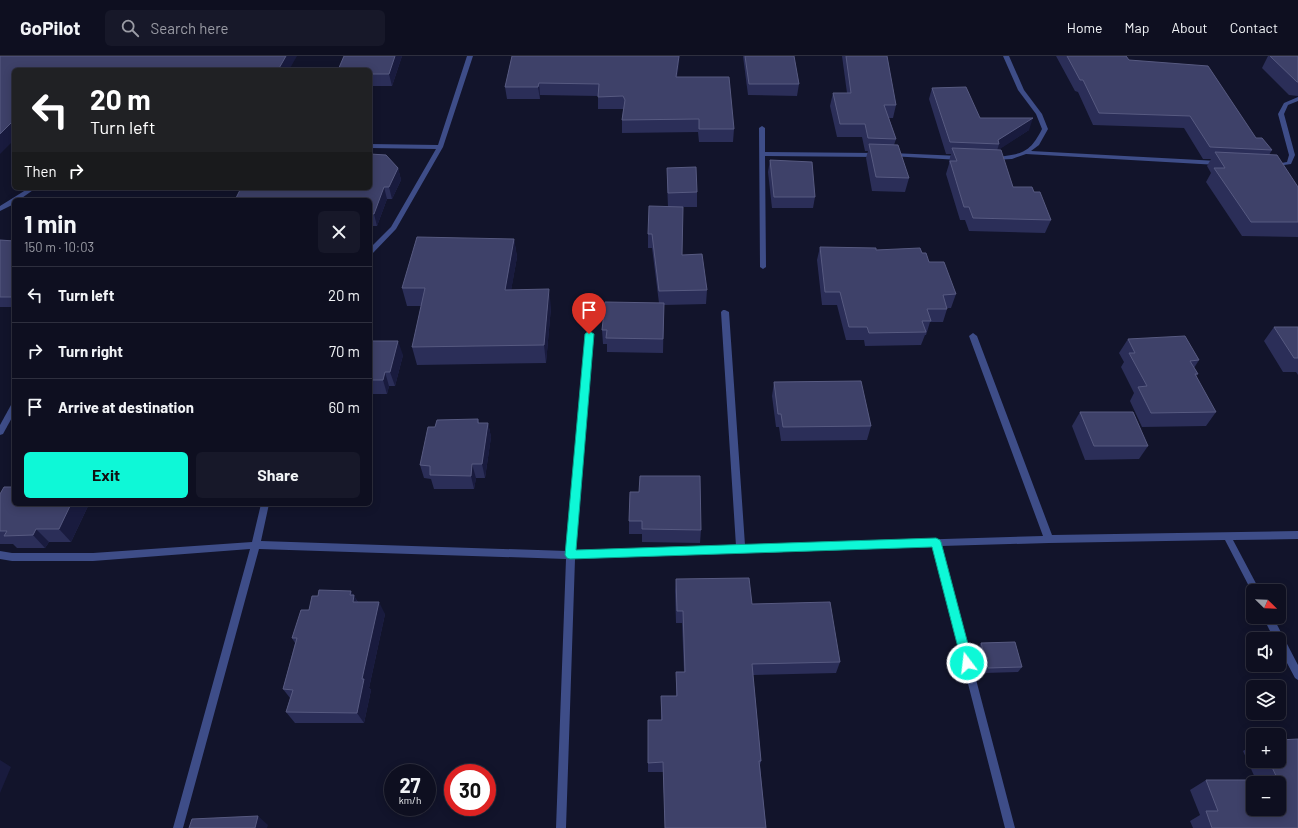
<!DOCTYPE html>
<html lang="en">
<head>
<meta charset="utf-8">
<style>
	body { margin:0; font-family:Barlow,sans-serif; background:#171829; color:#f1f3f6; height:100vh; display:flex; flex-direction:column; font-size:15px; white-space:nowrap }
	* { box-sizing:border-box; margin:0 }
	p { font-size:13px; color:#9b9ca5 }
	.icon { flex:none; width:22px; height:22px; fill:none; stroke:currentColor; stroke-width:2; stroke-linecap:round; stroke-linejoin:round }
	.map { position:relative; flex:1; overflow:hidden }
	.panel { position:absolute; left:12px; top:142px; width:360px; height:308px; display:flex; flex-direction:column; background:#0e0f20; border-radius:6px; box-shadow:0 2px 10px #0003,0 0 0 1px #2e2f3e }
	.panel>* { flex:none }
	.guide { position:absolute; left:12px; top:12px; width:360px; height:122px; border-radius:6px; box-shadow:0 2px 10px #0003,0 0 0 1px #2e2f3e; background:#202124; color:#fff; overflow:hidden }
	.needle { width:26px; rotate:113deg }
	.tools { position:absolute; left:1246px; top:528px; display:grid; gap:8px }
	.tools a { display:grid; place-items:center; width:40px; height:40px; border-radius:6px; background:#0e0f20; box-shadow:0 2px 10px #0003,0 0 0 1px #2e2f3e; font-size:20px }
	.speed { position:absolute; left:384px; top:708px; display:flex; gap:8px; font-size:20px; font-weight:700; text-align:center }
	.speed>* { display:grid; place-content:center; width:52px; height:52px; border-radius:50%; background:#0e0f20; box-shadow:0 2px 10px #0003,0 0 0 1px #2e2f3e; line-height:1 }
	.speed small { font-size:10px; font-weight:400 }
	.speed .limit { border:6px solid #d22; background:#fff; color:#111 }
	.pin { position:absolute; display:grid; place-items:center; width:34px; height:34px; color:#fff; margin:-41px -17px; border-radius:50% 50% 50% 0; rotate:-45deg; box-shadow:0 0 4px #0007 }
	.pin .icon { rotate:45deg }
	.me { position:absolute; width:44px; margin:-22px; rotate:345deg; stroke-linejoin:round; filter:drop-shadow(0 0 3px #0008) }
	.turn { display:flex; align-items:center; gap:14px; height:84px; padding:0 12px; font-size:18px }
	.turn .icon { width:52px; height:52px; stroke-width:2.5 }
	.turn b { display:block; font-size:28px; line-height:34px }
	.then { display:flex; align-items:center; height:38px; padding:0 12px; background:#0003; gap:8px; font-size:15px }
	.round { display:grid; place-items:center; flex:none; width:42px; height:42px; border-radius:6px; background:#171829 }
	.head { display:flex; align-items:center; justify-content:space-between; height:68px; padding:0 12px }
	h1 { font-size:24px; font-weight:700; line-height:30px }
	.cta { display:flex; gap:8px; margin-top:auto; padding:8px 12px }
	.cta a { flex:1; height:46px; border-radius:6px; background:#0ef8d7; color:#111; font-size:16px; font-weight:700; line-height:46px; text-align:center }
	.cta a+a { background:#171829; color:#f1f3f6 }
	ul { padding:0; list-style:none }
	li { display:flex; align-items:center; gap:12px; height:56px; padding:0 12px; border-top:1px solid #2e2f3e }
	li div { flex:1 }
	li b { display:block; font-size:15px }
	li em { font-style:normal }
	header { display:flex; align-items:center; gap:24px; box-sizing:border-box; height:56px; padding:0 20px; background:#0e0f20; border-bottom:1px solid #2e2f3e }
	header strong { font-size:19px }
	nav { display:flex; gap:22px; margin-inline-start:auto; font-size:14px }
	.search { width:280px; height:36px; background:#171829; display:flex; align-items:center; gap:10px; box-sizing:border-box; padding:0 14px; border-radius:6px; color:#9b9ca5; font-size:15px }
	.map>svg:first-child { display:block }
</style>
</head>
<body>
<header>
<strong>GoPilot</strong>
<div class="search"><svg class="icon" aria-label="search" viewBox="0 0 24 24"><circle cx="10" cy="10" r="6"/><path d="M15 15l6 6"/></svg>Search here</div>
<nav><a>Home</a><a>Map</a><a>About</a><a>Contact</a></nav>
</header>
<div class="map">
<svg width="1298" height="772" viewBox="0 0 1298 772">
	<rect width="100%" height="100%" fill="#12142b"/>
	<g fill="none" stroke-linecap="round" stroke-linejoin="round">
		<g fill="#3e4d88" fill-rule="evenodd">
			<path d="M 467,0 L 473,0 L 443,91 L 396,173 L 372,198 L 370,198 L 370,192 L 391,171 L 436,93 L 370,92 L 370,88 L 438,89 Z"/>
			<path d="M 1003,0 L 1009,0 L 1024,34 L 1042,58 L 1048,73 L 1039,89 L 1031,95 L 1218,105 L 1221,107 L 1218,109 L 1026,98 L 1012,103 L 992,104 L 992,102 C 1019,97 1028,101 1042,73 L 1036,58 L 1018,34 Z"/>
			<path d="M 1298,41 L 1298,45 L 1288,49 L 1284,58 L 1295,99 L 1291,108 L 1270,111 L 1270,109 L 1287,106 L 1289,99 L 1278,58 L 1284,47 Z"/>
			<path d="M 762,70 L 765,72 L 765,96 L 876,97 L 879,99 L 876,101 L 765,100 L 766,211 L 763,213 L 760,211 L 759,72 Z"/>
			<path d="M 892,97 L 960,100 L 963,102 L 960,104 L 890,100 L 889,99 Z"/>
			<path d="M 29,132 L 36,132 L 19,144 L 14,144 L 14,148 L 0,155 L 0,150 Z"/>
			<path d="M 723,254 L 725,254 L 729,256 L 745,489 L 1043,480 L 969,280 L 973,277 L 977,280 L 1052,479 L 1298,475 L 1298,483 L 1233,484 L 1260,535 L 1253,535 L 1253,538 L 1225,484 L 1049,487 L 941,490 L 1015,772 L 1005,772 L 933,491 L 575,503 L 566,772 L 556,772 L 566,503 L 259,493 L 183,772 L 173,772 L 250,493 L 93,505 L 12,505 L 0,503 L 0,495 L 12,497 L 93,497 L 252,486 L 261,448 L 269,448 L 261,485 L 567,495 L 585,278 L 589,275 L 593,278 L 576,495 L 736,490 L 721,256 Z"/>
			<path d="M 14,348 L 14,358 L 3,378 L 0,379 L 0,369 L 11,349 Z"/>
			<path d="M 1263,561 L 1273,561 L 1298,609 L 1298,624 L 1295,622 L 1279,592 L 1279,583 L 1274,583 Z"/>
		</g>
	</g>
	<g fill="#2b2e58">
		<path d="M 344,0 L 402,0 L 392,30 L 372,30 L 370,34 L 370,14 Z"/>
		<path d="M 512,0 L 677,21 L 734,73 L 733,86 L 699,86 L 698,76 L 622,77 L 622,64 L 623,53 L 598,53 L 598,40 L 540,39 L 540,43 L 507,43 L 505,31 Z"/>
		<path d="M 743,0 L 794,0 L 799,28 L 797,40 L 748,39 Z"/>
		<path d="M 842,0 L 887,0 L 896,49 L 893,62 L 889,62 L 896,83 L 894,89 L 909,122 L 905,136 L 872,135 L 866,102 L 868,95 L 865,95 L 862,81 L 837,81 L 830,50 L 833,37 L 847,37 Z"/>
		<path d="M 1056,0 L 1126,0 L 1129,4 L 1256,82 L 1272,94 L 1269,99 L 1298,131 L 1298,181 L 1242,180 L 1206,126 L 1211,117 L 1207,110 L 1211,103 L 1203,103 L 1184,72 L 1093,69 L 1078,36 L 1075,35 Z"/>
		<path d="M 1268,0 L 1298,0 L 1298,40 L 1289,39 L 1262,12 Z"/>
		<path d="M 932,32 L 980,62 L 1029,74 L 999,93 L 1013,131 L 1034,136 L 1051,164 L 1045,177 L 969,175 L 965,164 L 960,164 L 946,118 L 949,108 L 949,105 L 951,98 L 946,98 L 929,43 Z"/>
		<path d="M 770,104 L 815,141 L 813,152 L 772,152 L 768,116 Z"/>
		<path d="M 398,112 L 401,124 L 392,143 L 387,143 L 377,170 L 370,170 L 370,144 Z"/>
		<path d="M 667,112 L 697,136 L 697,151 L 679,151 L 682,199 L 707,234 L 706,248 L 664,249 L 663,297 L 607,296 L 607,288 L 603,288 L 602,274 L 659,247 L 652,192 L 648,192 L 648,178 L 668,151 L 667,126 Z"/>
		<path d="M 514,183 L 517,201 L 511,234 L 551,251 L 546,307 L 417,309 L 412,291 L 421,250 L 407,250 L 402,232 Z"/>
		<path d="M 0,184 L 14,185 L 14,251 L 0,251 Z"/>
		<path d="M 820,191 L 876,194 L 922,197 L 956,238 L 951,252 L 947,252 L 947,253 L 943,266 L 930,266 L 926,279 L 925,279 L 921,289 L 865,290 L 864,284 L 846,284 L 837,249 L 822,249 L 817,204 Z"/>
		<path d="M 1274,271 L 1298,271 L 1298,319 L 1296,316 L 1283,316 L 1264,285 Z"/>
		<path d="M 1128,283 L 1199,304 L 1194,312 L 1198,318 L 1196,320 L 1216,356 L 1206,370 L 1142,371 L 1130,345 L 1134,337 L 1121,311 L 1124,306 L 1119,297 Z"/>
		<path d="M 370,285 L 403,299 L 395,330 L 389,330 L 387,338 L 370,338 Z"/>
		<path d="M 774,326 L 871,370 L 867,384 L 781,385 L 779,371 L 776,371 L 772,340 Z"/>
		<path d="M 1080,356 L 1148,390 L 1139,403 L 1085,404 L 1072,370 Z"/>
		<path d="M 478,363 L 479,367 L 488,367 L 491,381 L 485,422 L 476,422 L 474,433 L 434,433 L 431,423 L 424,422 L 420,409 L 435,371 Z"/>
		<path d="M 630,436 L 701,474 L 700,487 L 642,486 L 642,478 L 629,478 L 629,465 Z"/>
		<path d="M 0,438 L 89,448 L 71,486 L 49,486 L 45,492 L 17,492 L 13,488 L 0,488 Z"/>
		<path d="M 676,523 L 752,548 L 840,606 L 836,617 L 753,619 L 761,705 L 760,709 L 766,772 L 665,772 L 663,716 L 648,716 L 648,664 L 661,664 L 661,640 L 676,640 L 676,616 L 684,616 L 682,567 L 676,567 L 675,535 Z"/>
		<path d="M 353,539 L 358,546 L 385,558 L 369,632 L 371,634 L 364,667 L 295,667 L 286,656 L 290,642 L 283,633 L 295,587 L 292,582 L 309,554 L 318,540 Z"/>
		<path d="M 981,587 L 1022,611 L 1018,616 L 984,617 L 977,593 Z"/>
		<path d="M 1253,689 L 1253,705 L 1279,705 L 1298,772 L 1193,772 L 1190,765 L 1200,759 L 1190,734 L 1206,724 L 1256,724 L 1243,695 Z"/>
	</g>
	<g fill="#191b3e">
		<path d="M 286,0 L 297,0 L 289,14 L 278,14 Z"/>
		<path d="M 395,0 L 402,0 L 392,30 L 389,18 Z"/>
		<path d="M 679,0 L 680,0 L 676,33 L 676,21 Z"/>
		<path d="M 370,24 L 372,30 L 370,34 Z"/>
		<path d="M 539,27 L 540,39 L 540,43 L 538,31 Z"/>
		<path d="M 1033,62 L 1029,74 L 997,95 L 999,88 L 998,84 Z"/>
		<path d="M 14,64 L 14,84 L 0,98 L 0,78 Z"/>
		<path d="M 398,112 L 401,124 L 392,143 L 389,131 Z"/>
		<path d="M 384,131 L 387,143 L 377,170 L 374,158 Z"/>
		<path d="M 514,183 L 517,201 L 508,252 L 505,234 Z"/>
		<path d="M 549,233 L 551,251 L 546,307 L 544,289 Z"/>
		<path d="M 398,285 L 403,299 L 395,330 L 390,316 Z"/>
		<path d="M 385,316 L 389,330 L 387,338 L 383,324 Z"/>
		<path d="M 488,367 L 491,381 L 485,422 L 482,408 Z"/>
		<path d="M 472,408 L 476,422 L 474,433 L 471,420 Z"/>
		<path d="M 71,448 L 89,448 L 71,486 L 59,473 Z"/>
		<path d="M 36,473 L 49,486 L 45,492 L 33,479 Z"/>
		<path d="M 351,535 L 354,540 L 354,539 L 360,552 L 353,546 L 350,539 Z"/>
		<path d="M 379,546 L 385,558 L 369,632 L 371,634 L 364,667 L 357,657 L 362,623 Z"/>
		<path d="M 0,704 L 11,711 L 0,737 Z"/>
		<path d="M 258,760 L 268,769 L 267,772 L 255,772 Z"/>
	</g>
	<g fill="#3e4169" stroke="#575a81" fill-rule="evenodd">
		<path d="M 0,0 L 286,0 L 278,14 L 14,14 L 14,64 L 0,78 Z"/>
		<path d="M 344,0 L 395,0 L 389,18 L 370,18 L 370,14 L 338,14 Z"/>
		<path d="M 512,0 L 679,0 L 676,21 L 729,21 L 734,73 L 699,73 L 699,63 L 622,64 L 625,44 L 623,40 L 598,41 L 599,28 L 539,27 L 538,31 L 505,31 Z"/>
		<path d="M 745,0 L 794,0 L 799,28 L 749,28 Z"/>
		<path d="M 846,0 L 887,0 L 896,49 L 884,49 L 896,83 L 868,82 L 865,68 L 840,68 L 833,37 L 851,37 Z"/>
		<path d="M 1067,0 L 1126,0 L 1129,4 L 1208,10 L 1256,82 L 1262,82 L 1272,94 L 1210,91 L 1190,60 L 1099,57 L 1083,24 L 1080,24 Z"/>
		<path d="M 1270,0 L 1298,0 L 1298,26 L 1297,26 Z"/>
		<path d="M 966,31 L 980,62 L 1033,62 L 998,84 L 999,88 L 950,86 L 932,32 Z"/>
		<path d="M 869,88 L 898,89 L 909,122 L 876,121 Z"/>
		<path d="M 952,92 L 1001,94 L 1013,131 L 1032,131 L 1034,136 L 1040,136 L 1051,164 L 973,162 L 969,151 L 964,151 L 950,105 L 957,105 Z"/>
		<path d="M 1215,96 L 1277,99 L 1298,131 L 1298,166 L 1251,166 L 1214,112 L 1225,112 Z"/>
		<path d="M 370,98 L 386,99 L 398,112 L 389,131 L 384,131 L 374,158 L 370,157 L 370,144 L 235,144 L 241,132 L 370,132 Z"/>
		<path d="M 770,104 L 812,106 L 815,141 L 774,141 Z"/>
		<path d="M 696,111 L 697,136 L 668,137 L 667,112 Z"/>
		<path d="M 649,150 L 683,151 L 682,199 L 702,198 L 707,234 L 659,235 L 652,178 L 648,178 Z"/>
		<path d="M 417,181 L 514,183 L 505,234 L 549,233 L 544,289 L 412,291 L 425,232 L 402,232 Z"/>
		<path d="M 0,184 L 14,185 L 14,241 L 0,241 Z"/>
		<path d="M 820,191 L 876,192 L 876,194 L 920,192 L 922,197 L 926,197 L 929,206 L 944,206 L 956,238 L 943,239 L 947,253 L 927,253 L 931,265 L 922,265 L 926,276 L 869,277 L 867,271 L 849,271 L 840,236 L 825,236 Z"/>
		<path d="M 605,246 L 664,247 L 663,283 L 606,282 L 607,274 L 602,274 Z"/>
		<path d="M 1274,271 L 1298,271 L 1298,302 L 1294,302 Z"/>
		<path d="M 1185,280 L 1199,304 L 1190,305 L 1198,318 L 1195,318 L 1216,356 L 1151,357 L 1138,331 L 1147,330 L 1129,297 L 1135,297 L 1128,283 Z"/>
		<path d="M 370,285 L 398,285 L 390,316 L 385,316 L 383,324 L 370,324 Z"/>
		<path d="M 861,325 L 871,370 L 783,371 L 781,358 L 778,358 L 774,326 Z"/>
		<path d="M 1080,356 L 1133,356 L 1148,390 L 1094,390 Z"/>
		<path d="M 478,363 L 478,367 L 488,367 L 482,408 L 472,408 L 471,420 L 430,419 L 430,410 L 420,409 L 428,371 L 435,371 L 437,364 Z"/>
		<path d="M 640,420 L 700,420 L 701,474 L 642,473 L 642,465 L 629,465 L 630,436 L 639,436 Z"/>
		<path d="M 4,431 L 14,431 L 14,448 L 71,448 L 59,473 L 36,473 L 33,479 L 4,480 L 7,475 L 0,475 L 0,438 Z"/>
		<path d="M 749,522 L 752,548 L 830,546 L 840,606 L 752,608 L 761,705 L 759,705 L 766,772 L 665,772 L 663,706 L 648,707 L 648,664 L 662,664 L 661,640 L 677,640 L 676,616 L 685,616 L 683,555 L 677,555 L 676,523 Z"/>
		<path d="M 319,534 L 351,535 L 350,539 L 354,539 L 353,546 L 379,546 L 362,623 L 364,623 L 357,657 L 286,656 L 293,634 L 283,633 L 297,582 L 292,582 L 301,554 L 309,554 L 312,540 L 318,540 Z"/>
		<path d="M 1015,586 L 1022,611 L 988,612 L 981,587 Z"/>
		<path d="M 1298,683 L 1298,772 L 1212,772 L 1206,755 L 1218,755 L 1206,724 L 1278,724 L 1269,705 L 1279,705 L 1279,684 ZM 1253,727 L 1279,727 L 1279,753 L 1253,753 Z"/>
		<path d="M 258,760 L 255,772 L 189,772 L 192,763 Z"/>
	</g>
	<path fill="#0ef8d7" stroke="#09a18c" d="M 589,275 L 594,278 L 576,494 L 936,482 L 940,484 L 941,486 L 973,607 L 971,610 L 967,612 L 964,610 L 962,607 L 932,491 L 570,503 L 567,502 L 565,499 L 585,278 Z"/>
</svg>
<div class="tools">
<a><svg class="needle" viewBox="-14 -14 28 28"><path d="M0-13l5 13h-10z" fill="#e53935"/><path d="M0 13l5-13h-10z" fill="#9b9ca5"/></svg></a>
<a><svg class="icon" aria-label="sound" viewBox="0 0 24 24"><path d="M4 9h4l5-4v14l-5-4H4zM17 9q2 3 0 6"/></svg></a>
<a><svg class="icon" aria-label="layers" viewBox="0 0 24 24"><path d="M12 4l9 5-9 5-9-5zM3 14l9 5 9-5"/></svg></a>
<a>+</a>
<a>−</a>
</div>
<div class="speed"><div>27<small>km/h</small></div><div class="limit">30</div></div>
<div class="pin" style="left:589px;top:278px;background:#d93025"><svg class="icon" aria-label="arrive" viewBox="0 0 24 24"><path d="M6 21V4h12l-3 4 3 4H6"/></svg></div>
<svg class="me" style="left:967px;top:607px" viewBox="-20 -20 40 40"><circle r="17" fill="#0ef8d7" stroke="#fff" stroke-width="3"/><path d="M0-11L8 9 0 5-8 9z" fill="#fff"/></svg>
<div class="guide">
<div class="turn"><svg class="icon" aria-label="left" viewBox="0 0 24 24"><path d="M17 20v-9H6M10 6l-5 5 5 5"/></svg><div><b>20 m</b>Turn left</div></div>
<div class="then">Then<svg class="icon" aria-label="right" viewBox="0 0 24 24"><path d="M7 20v-9h11M14 6l5 5-5 5"/></svg></div>
</div>
<section class="panel">
<div class="head"><div><h1>1 min</h1><p>150 m · 10:03</p></div><a class="round"><svg class="icon" aria-label="close" viewBox="0 0 24 24"><path d="M6 6l12 12M18 6L6 18"/></svg></a></div>
<ul>
<li><svg class="icon" aria-label="left" viewBox="0 0 24 24"><path d="M17 20v-9H6M10 6l-5 5 5 5"/></svg><div><b>Turn left</b></div><em>20 m</em></li>
<li><svg class="icon" aria-label="right" viewBox="0 0 24 24"><path d="M7 20v-9h11M14 6l5 5-5 5"/></svg><div><b>Turn right</b></div><em>70 m</em></li>
<li><svg class="icon" aria-label="arrive" viewBox="0 0 24 24"><path d="M6 21V4h12l-3 4 3 4H6"/></svg><div><b>Arrive at destination</b></div><em>60 m</em></li>
</ul>
<div class="cta"><a>Exit</a><a>Share</a></div>
</section>
</div>
</body>
</html>
